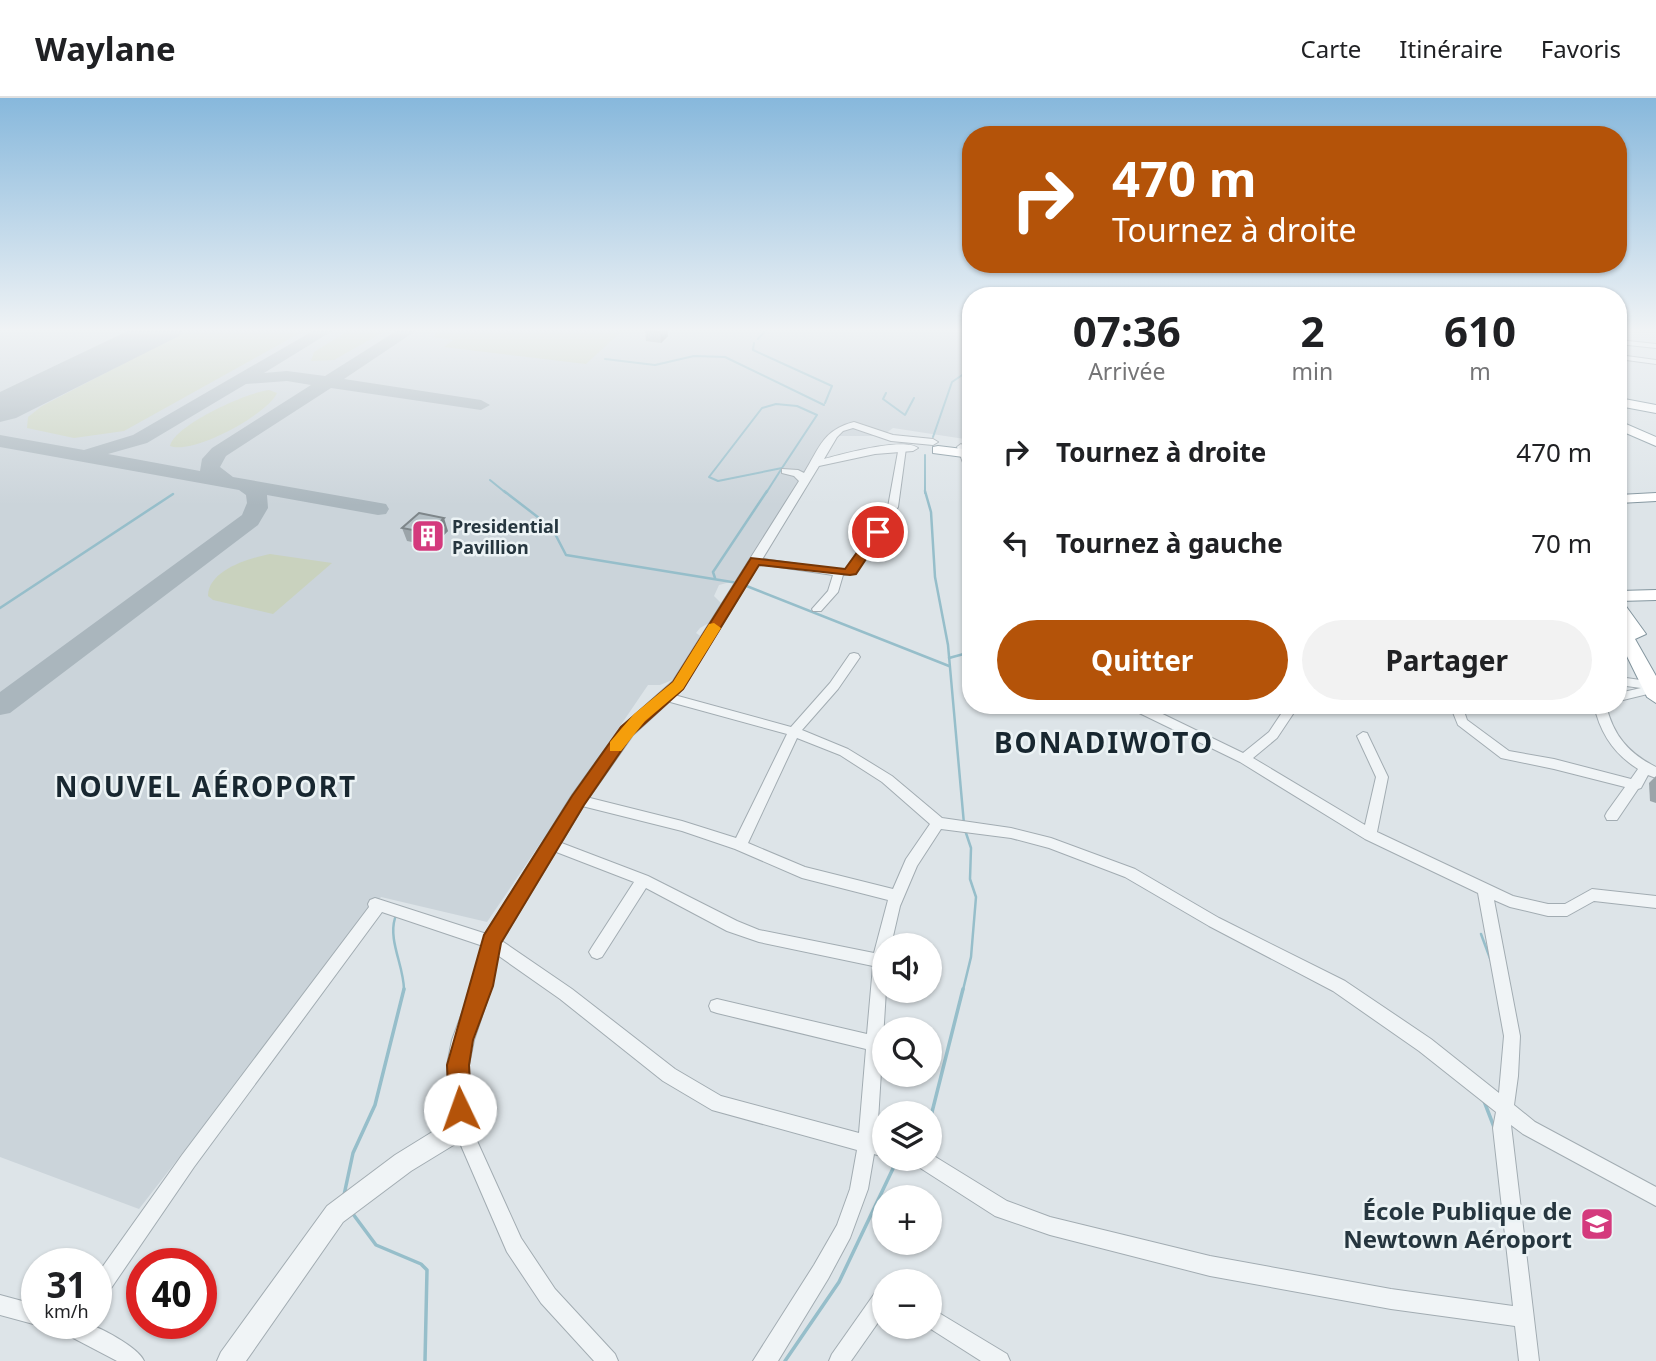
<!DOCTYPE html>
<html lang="fr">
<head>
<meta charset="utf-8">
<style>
	body { margin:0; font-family:"Noto Sans",sans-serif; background:#f2f2f2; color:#202124; height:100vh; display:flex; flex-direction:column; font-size:26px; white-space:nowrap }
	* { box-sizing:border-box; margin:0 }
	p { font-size:23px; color:#757577 }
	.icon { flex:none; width:38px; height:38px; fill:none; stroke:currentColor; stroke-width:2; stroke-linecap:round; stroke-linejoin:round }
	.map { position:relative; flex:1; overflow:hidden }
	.details { position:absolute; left:962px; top:189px; width:665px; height:427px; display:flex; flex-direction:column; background:#fff; border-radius:28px; box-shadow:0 2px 5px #0004 }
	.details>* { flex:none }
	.top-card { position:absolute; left:962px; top:28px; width:665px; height:147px; border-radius:28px; box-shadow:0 2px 5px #0004; background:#b45309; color:#fff; overflow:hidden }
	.controls { position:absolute; left:872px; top:835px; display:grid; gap:14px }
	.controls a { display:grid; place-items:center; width:70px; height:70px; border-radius:50%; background:#fff; box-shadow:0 2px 5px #0004; font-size:35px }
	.speed { position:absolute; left:21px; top:1150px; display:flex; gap:14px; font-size:35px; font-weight:700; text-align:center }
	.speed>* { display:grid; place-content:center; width:91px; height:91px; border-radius:50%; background:#fff; box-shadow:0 2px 5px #0004; line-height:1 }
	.speed small { font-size:18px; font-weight:400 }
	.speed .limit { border:10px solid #d22; background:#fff; color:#111 }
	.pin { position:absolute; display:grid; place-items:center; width:60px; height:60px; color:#fff; margin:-30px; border:4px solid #fff; border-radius:50%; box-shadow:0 2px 7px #0007 }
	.me { position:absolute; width:77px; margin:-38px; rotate:357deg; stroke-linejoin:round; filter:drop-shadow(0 0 5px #0008) }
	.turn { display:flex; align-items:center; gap:24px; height:147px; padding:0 35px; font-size:32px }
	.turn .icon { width:91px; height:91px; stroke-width:2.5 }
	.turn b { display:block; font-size:49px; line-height:60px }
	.eta { display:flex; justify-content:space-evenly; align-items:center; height:119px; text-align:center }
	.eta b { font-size:42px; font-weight:700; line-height:49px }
	.button { display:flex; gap:14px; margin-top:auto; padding:14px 35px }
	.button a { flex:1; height:80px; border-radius:42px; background:#b45309; color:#fff; font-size:28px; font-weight:700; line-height:80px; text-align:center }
	.button a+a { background:#f2f2f2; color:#202124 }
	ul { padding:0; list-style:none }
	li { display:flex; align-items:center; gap:21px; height:91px; padding:0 35px }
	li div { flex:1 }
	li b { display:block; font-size:26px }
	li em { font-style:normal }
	header { display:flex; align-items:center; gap:42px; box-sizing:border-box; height:98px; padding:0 35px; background:#fff; border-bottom:2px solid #e0e0e0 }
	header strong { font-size:33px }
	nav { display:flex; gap:38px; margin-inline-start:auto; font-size:24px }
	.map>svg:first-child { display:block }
</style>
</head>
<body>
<header>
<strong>Waylane</strong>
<nav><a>Carte</a><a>Itinéraire</a><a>Favoris</a></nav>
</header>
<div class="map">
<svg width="1656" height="1263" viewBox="0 0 1656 1263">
	<rect width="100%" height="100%" fill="#dde4e8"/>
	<path fill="#cbd4da" d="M 0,230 L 952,230 L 971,240 L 971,342 L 893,330 L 882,338 L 839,338 L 827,350 L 738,482 L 719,487 L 714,498 L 722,506 L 709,525 L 700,530 L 696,535 L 702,539 L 675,581 L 660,587 L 648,587 L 487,824 L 381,799 L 139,1111 L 0,1059 Z"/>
	<g fill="#c9d2be">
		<path d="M 192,230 L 309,230 L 124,333 L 74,340 L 27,330 L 28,319 L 42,308 Z"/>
		<path d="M 353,230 L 390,230 L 334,262 L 311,263 L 314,254 Z"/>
		<path d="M 440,230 L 623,230 L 624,231 L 586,266 L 444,249 L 453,242 L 434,239 Z"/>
		<path d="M 269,292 L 277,295 C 268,316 193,357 170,348 C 174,327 248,294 269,292 Z"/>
		<path d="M 270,456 L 332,465 L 273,516 L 213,502 L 208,498 C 208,472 250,460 270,456 Z"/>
	</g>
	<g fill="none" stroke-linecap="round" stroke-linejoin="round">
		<g stroke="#96beca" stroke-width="2">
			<path d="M 758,241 L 768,230"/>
			<path d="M 754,245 L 753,252 L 832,288 L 825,305"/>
			<path d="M 605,261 L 655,267 L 694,258 L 725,259 L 824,307"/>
			<path d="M 886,295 L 883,301 L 905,317 L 914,300"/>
			<path d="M 776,306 L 797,308 L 817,317 L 782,370 L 718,383 L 709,379 L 762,310 Z"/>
			<path d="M 933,339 L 952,284 L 971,271"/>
			<path d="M 925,357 L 925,395"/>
			<path d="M 490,382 L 506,395"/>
			<path d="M 766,395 L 782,370"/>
		</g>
		<g stroke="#96beca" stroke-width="2.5">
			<path d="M 504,393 L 552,430 L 566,457 L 738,485"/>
			<path d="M 925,393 L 931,414 L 935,479 L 948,547 L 964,726"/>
			<path d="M 715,480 L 713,474 L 767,393"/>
			<path d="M 744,487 L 949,568"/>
			<path d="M 0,510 L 173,396"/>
			<path d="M 949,560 L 971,554"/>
			<path d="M 395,820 C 388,843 404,868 404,892"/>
			<path d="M 1481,836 L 1491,863"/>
			<path d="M 963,892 L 971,859 L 976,799 L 970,781 L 971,750 L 965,732"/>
		</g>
		<g stroke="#96beca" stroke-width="3.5">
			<path d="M 1484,1003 L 1494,1029"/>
			<path d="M 929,1026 L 963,891"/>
			<path d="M 344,1097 L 353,1055 L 375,1007 L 404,891"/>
			<path d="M 353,1116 L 376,1147 L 421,1166 L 427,1172 L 425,1263"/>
			<path d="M 785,1263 L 839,1184 L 898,1060"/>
		</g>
		<path fill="#aab6bd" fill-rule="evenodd" d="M 318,230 L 337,230 L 264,275 L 287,273 L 325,278 L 401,230 L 420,230 L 344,281 L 481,302 L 490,307 L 481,312 L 331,290 L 226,358 L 220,369 L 233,379 L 386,406 L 389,411 L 386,416 L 378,417 L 267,397 L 268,410 L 258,427 L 10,615 L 0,617 L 0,594 L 242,417 L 247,405 L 246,397 L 239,392 L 0,349 L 0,337 L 84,352 L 133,337 ZM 287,283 L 311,287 L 212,350 L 202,361 L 200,373 L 108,356 L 147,345 L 246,286 Z"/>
		<path fill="#aab6bd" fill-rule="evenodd" d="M 134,230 L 184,230 L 179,238 L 16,320 L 0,324 L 0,294 Z"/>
		<defs>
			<g id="minor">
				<path d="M 1619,242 L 1656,246 L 1656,250 L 1619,246 Z"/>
				<path d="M 1619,257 L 1656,262 L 1656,266 L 1619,261 Z"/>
				<path d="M 961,346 C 971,352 971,367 971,378 L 967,375 L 957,349 Z"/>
				<path d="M 899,348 L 906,350 L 898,409 L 855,475 L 843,477 L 838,494 L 821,513 L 813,513 L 812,511 L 828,493 L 833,477 L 752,465 L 751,463 L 756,460 L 839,472 L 848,471 L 888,409 Z"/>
				<path d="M 854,555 L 858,556 L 860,559 L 858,562 L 838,591 L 802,632 L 848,651 L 892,678 L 942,720 L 1011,730 L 1051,740 L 1135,771 L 1219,820 L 1345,883 L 1431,941 L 1499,995 L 1504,938 L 1478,795 L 1365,741 L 1240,664 L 1129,610 L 1127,607 L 1144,607 L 1243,655 L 1269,634 L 1287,607 L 1299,607 L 1277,640 L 1253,660 L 1365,727 L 1376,679 L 1357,638 L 1363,634 L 1367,635 L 1388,679 L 1377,734 L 1513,798 L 1548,806 L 1565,806 L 1592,791 L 1656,798 L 1656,810 L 1594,803 L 1567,818 L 1548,818 L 1510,809 L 1494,802 L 1520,938 L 1518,978 L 1514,1007 L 1535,1024 L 1656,1089 L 1656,1108 L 1523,1036 L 1511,1027 L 1539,1263 L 1519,1263 L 1515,1228 L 1391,1211 L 1210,1178 L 1050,1137 L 995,1118 L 914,1066 L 911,1060 L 929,1060 L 929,1055 L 1007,1103 L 1050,1119 L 1210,1158 L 1391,1191 L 1513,1208 L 1493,1030 L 1496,1014 L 1419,953 L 1333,893 L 1209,828 L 1125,779 L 1049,750 L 1011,740 L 941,731 L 917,768 L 900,808 L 891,847 L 884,847 L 884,892 L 886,892 L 877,1039 L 884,1041 L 884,1059 L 874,1056 L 868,1091 L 850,1140 L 828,1181 L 778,1263 L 753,1263 L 814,1167 L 837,1127 L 850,1091 L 857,1052 L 712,1012 L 663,983 L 560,901 L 486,849 L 382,814 L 194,1069 L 103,1202 L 96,1205 L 96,1178 L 182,1057 L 369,809 L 368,806 L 370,802 L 375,800 L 496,839 L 572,891 L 675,971 L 721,998 L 859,1035 L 866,951 L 717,915 L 711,913 L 709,908 L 711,903 L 717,901 L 867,936 L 873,868 L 759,844 L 727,833 L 646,790 L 602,859 L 597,861 L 592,859 L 589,854 L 592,849 L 634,784 L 546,750 L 544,746 L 546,742 L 551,741 L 648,778 L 737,823 L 759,832 L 874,855 L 888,802 L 802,780 L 735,751 L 682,733 L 578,707 L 573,706 L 571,702 L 573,698 L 578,697 L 682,723 L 736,740 L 787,636 L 663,602 L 661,599 L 663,596 L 667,595 L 791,629 L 830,585 L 850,556 ZM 797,640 L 840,657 L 882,684 L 930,726 L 906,761 L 893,791 L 805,769 L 748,745 Z"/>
				<path d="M 1619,579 L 1655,584 L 1656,594 L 1619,603 L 1619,595 L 1641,590 L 1619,587 Z"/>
				<path d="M 1450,607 L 1462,607 L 1467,622 L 1509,653 L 1554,661 L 1631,681 L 1638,671 C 1614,656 1600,635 1594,607 L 1606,607 C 1613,637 1628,655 1656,669 L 1656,680 L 1648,677 L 1641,690 L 1638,691 L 1617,722 L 1607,722 L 1605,718 L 1607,714 L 1625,689 L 1554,671 L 1501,660 L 1458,627 Z"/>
				<path d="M 462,1020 L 468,1023 L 521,1140 L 555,1191 L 615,1256 L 618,1263 L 594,1263 L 541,1205 L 507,1154 L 453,1029 L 456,1023 Z"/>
				<path d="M 884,1189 L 884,1216 L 851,1263 L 829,1263 L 832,1256 L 877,1192 Z"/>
				<path d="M 0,1197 L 37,1207 L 37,1225 L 42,1225 L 37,1227 L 0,1217 Z"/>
				<path d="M 929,1209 L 1007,1256 L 1010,1263 L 981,1263 L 926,1228 L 929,1228 Z"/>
				<path d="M 55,1225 C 64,1225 74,1224 83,1225 C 98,1227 139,1250 144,1263 L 117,1263 L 58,1232 Z"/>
			</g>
			<path id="tertiary" d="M 854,324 L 893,337 L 933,341 L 938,344 L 933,347 L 891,343 L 853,330 L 843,333 L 837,339 L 824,361 C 844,356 903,339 918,350 L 913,353 L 875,356 L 819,368 L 683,591 L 633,637 L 584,707 L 500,846 L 492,888 L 474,942 L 469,967 L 473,1029 L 470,1037 L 411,1073 L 343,1124 L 246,1263 L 217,1263 L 221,1254 L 327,1108 L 395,1057 L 450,1023 L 447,967 L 452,942 L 472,888 L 484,838 L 572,697 L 621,629 L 673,583 L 799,383 L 794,378 L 782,375 L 782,371 L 798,372 L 804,375 C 820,349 823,332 854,324 Z"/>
			<g id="trunk">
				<path d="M 959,230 L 971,230 L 971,236 Z"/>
				<path d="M 1619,300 L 1656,307 L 1656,315 L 1619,308 Z"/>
				<path d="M 1619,323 L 1656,339 L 1656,348 L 1619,332 Z"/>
				<path d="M 938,348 L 971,352 L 971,360 L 933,355 L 933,349 Z"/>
				<path d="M 1656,395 L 1656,403 L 1619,405 L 1619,397 Z"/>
				<path d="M 1656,492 L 1656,502 L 1619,503 L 1619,493 Z"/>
				<path d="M 1619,506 L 1625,507 L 1646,536 L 1635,541 L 1656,578 L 1656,605 L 1647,599 L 1619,542 Z"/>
			</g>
		</defs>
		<use href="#minor" stroke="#a2acb2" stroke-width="2"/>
		<use href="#tertiary" stroke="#a2acb2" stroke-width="2"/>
		<use href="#trunk" stroke="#84969f" stroke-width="2"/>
		<use href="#minor" fill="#f0f4f6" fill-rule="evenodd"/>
		<use href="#tertiary" fill="#f0f4f6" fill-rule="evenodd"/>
		<use href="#trunk" fill="#fff" fill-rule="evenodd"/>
	</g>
	<g fill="#9ba4a9">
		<path d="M 667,230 L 668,238 L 661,245 L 646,243 L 645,232 Z"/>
		<path d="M 402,430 L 448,433 L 433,448 L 407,443 Z"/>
		<path d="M 1656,678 L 1656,705 L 1650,703 L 1649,685 Z"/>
	</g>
	<g fill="#7e868a">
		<path d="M 664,230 L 667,230 L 668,238 L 661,245 L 660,234 Z"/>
		<path d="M 444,420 L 448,433 L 433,448 L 428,435 Z"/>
	</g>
	<g fill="#b4bfc5" stroke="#7e868a" stroke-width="2">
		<path d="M 647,230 L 664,230 L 660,234 L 645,232 Z"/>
		<path d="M 419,415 L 444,420 L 428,435 L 402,430 Z"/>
	</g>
	<linearGradient id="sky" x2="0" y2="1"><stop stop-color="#87b8dc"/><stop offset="0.57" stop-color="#f0f3f5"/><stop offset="1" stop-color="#f0f3f5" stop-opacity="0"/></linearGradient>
	<rect width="1656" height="407" fill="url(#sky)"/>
	<path fill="#b45309" stroke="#753606" stroke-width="2" d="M 873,432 L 884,434 L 856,476 L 850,477 L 759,467 L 683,591 L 632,637 L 584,707 L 501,845 L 493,888 L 473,942 L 469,967 L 471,1011 L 468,1019 L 460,1022 L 452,1019 L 449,1011 L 447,967 L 484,837 L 572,698 L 621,629 L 673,584 L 751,460 L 845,471 Z"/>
	<path fill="#f59e0b" d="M 714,525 L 721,530 L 683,591 L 645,623 L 621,653 L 610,653 L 610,644 L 634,616 L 673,584 L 709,526 Z"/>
	<defs>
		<symbol id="building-square" viewBox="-11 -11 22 22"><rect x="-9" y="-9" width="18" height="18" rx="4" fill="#d43a7d" stroke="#ecf3f5"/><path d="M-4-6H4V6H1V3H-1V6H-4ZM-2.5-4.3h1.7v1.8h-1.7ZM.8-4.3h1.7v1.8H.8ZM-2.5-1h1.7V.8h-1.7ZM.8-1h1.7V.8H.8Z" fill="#fff"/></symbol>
		<symbol id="school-square" viewBox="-11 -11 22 22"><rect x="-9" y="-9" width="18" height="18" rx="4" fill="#d43a7d" stroke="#ecf3f5"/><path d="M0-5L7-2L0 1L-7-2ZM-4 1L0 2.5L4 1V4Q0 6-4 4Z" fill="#fff"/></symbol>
	</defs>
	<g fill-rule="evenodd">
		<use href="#building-square" x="409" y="419" width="38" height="38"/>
		<use href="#school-square" x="1578" y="1107" width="38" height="38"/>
	</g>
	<g text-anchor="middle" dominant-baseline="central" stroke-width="5" stroke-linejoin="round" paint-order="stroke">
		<g font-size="18" font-weight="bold" fill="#26363f" stroke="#ecf3f5" text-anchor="start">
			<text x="452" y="428">Presidential<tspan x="452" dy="21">Pavillion</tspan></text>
		</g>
		<g font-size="24" font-weight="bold" fill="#26363f" stroke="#ecf3f5" text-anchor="end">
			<text x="1572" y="1112">École Publique de<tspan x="1572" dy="28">Newtown Aéroport</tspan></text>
		</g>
		<g font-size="28" font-weight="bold" letter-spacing="2" fill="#182730" stroke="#ecf3f5">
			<text x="1104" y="644">BONADIWOTO</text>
			<text x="206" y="688">NOUVEL AÉROPORT</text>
		</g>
	</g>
</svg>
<div class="controls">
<a><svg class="icon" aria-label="sound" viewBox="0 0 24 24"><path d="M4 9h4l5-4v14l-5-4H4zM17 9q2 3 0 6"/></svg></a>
<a><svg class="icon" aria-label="search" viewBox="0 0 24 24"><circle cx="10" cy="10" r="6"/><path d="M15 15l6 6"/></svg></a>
<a><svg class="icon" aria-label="layers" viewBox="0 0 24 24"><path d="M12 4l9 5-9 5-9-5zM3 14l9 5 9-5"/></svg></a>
<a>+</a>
<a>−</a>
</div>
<div class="speed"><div>31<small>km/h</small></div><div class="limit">40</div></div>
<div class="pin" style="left:878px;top:434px;background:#d93025"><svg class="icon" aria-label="arrive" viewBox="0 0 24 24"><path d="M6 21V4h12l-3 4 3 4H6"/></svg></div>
<svg class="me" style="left:460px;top:1011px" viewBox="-20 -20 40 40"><circle r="19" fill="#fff"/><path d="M0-13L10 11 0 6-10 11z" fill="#b45309"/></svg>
<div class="top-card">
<div class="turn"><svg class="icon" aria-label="right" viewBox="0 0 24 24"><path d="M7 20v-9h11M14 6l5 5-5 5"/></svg><div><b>470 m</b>Tournez à droite</div></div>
</div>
<section class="details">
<div class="eta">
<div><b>07:36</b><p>Arrivée</p></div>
<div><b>2</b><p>min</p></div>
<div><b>610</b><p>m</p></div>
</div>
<ul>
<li><svg class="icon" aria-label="right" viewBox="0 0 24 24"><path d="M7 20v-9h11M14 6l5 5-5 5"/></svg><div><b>Tournez à droite</b></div><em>470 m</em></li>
<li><svg class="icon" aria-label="left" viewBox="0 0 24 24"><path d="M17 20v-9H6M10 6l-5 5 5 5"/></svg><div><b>Tournez à gauche</b></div><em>70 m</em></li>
</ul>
<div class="button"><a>Quitter</a><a>Partager</a></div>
</section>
</div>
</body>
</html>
